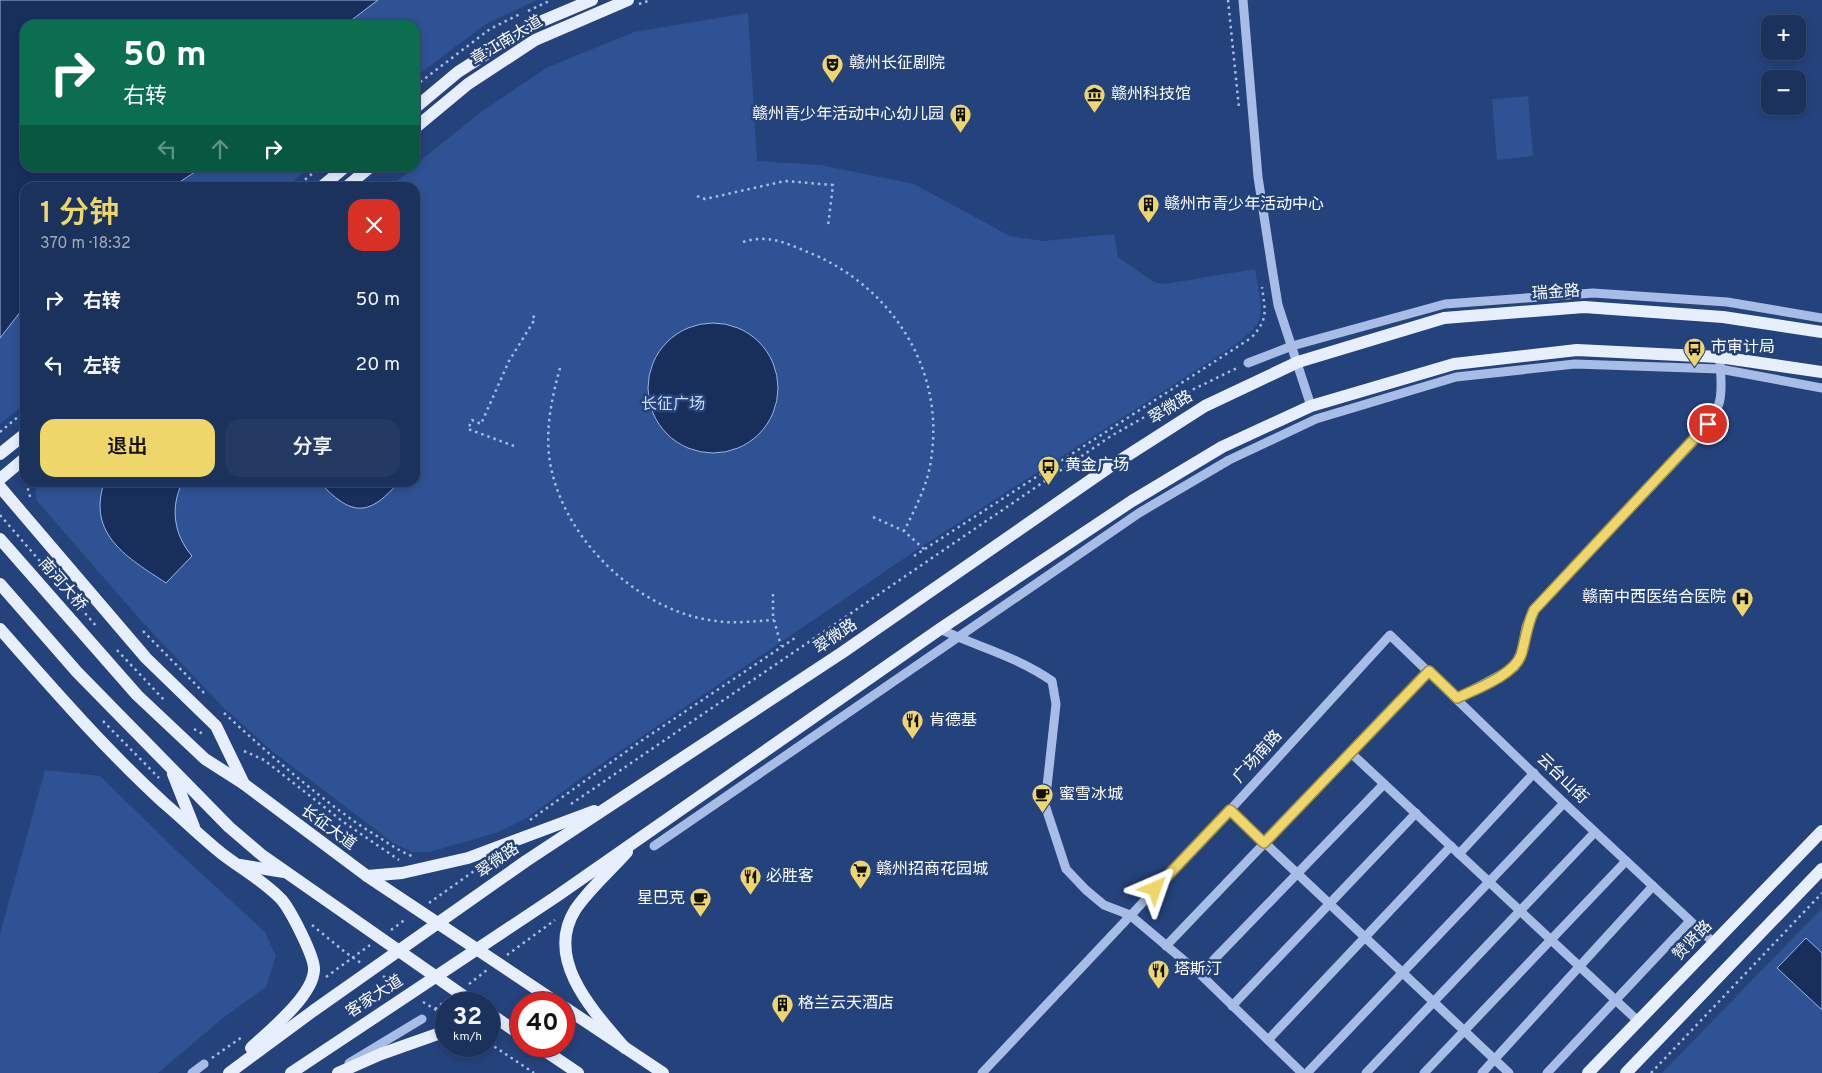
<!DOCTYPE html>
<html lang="zh">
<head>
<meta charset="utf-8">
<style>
	body { margin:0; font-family:Overpass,"Noto Sans SC",sans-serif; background:#243a62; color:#f1f3f6; height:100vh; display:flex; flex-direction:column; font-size:19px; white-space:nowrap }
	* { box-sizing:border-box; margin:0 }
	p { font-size:16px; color:#a0aabb }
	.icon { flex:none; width:28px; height:28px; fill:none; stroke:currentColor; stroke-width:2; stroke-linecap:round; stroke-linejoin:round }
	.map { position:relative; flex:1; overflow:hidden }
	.details { position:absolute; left:20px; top:182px; width:400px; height:305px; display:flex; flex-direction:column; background:#1b325c; border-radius:15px; box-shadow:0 2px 8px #0003,0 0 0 1px #394d72 }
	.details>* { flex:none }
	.banner { position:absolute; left:20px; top:20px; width:400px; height:152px; border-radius:15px; box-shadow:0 2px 8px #0003,0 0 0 1px #394d72; background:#0b6e4f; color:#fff; overflow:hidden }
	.buttons { position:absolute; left:1761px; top:15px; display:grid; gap:10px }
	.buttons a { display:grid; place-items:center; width:45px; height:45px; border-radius:10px; background:#1b325c; box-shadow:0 2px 8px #0003,0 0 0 1px #394d72; font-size:25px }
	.speed { position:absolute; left:435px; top:992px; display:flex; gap:10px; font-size:25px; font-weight:700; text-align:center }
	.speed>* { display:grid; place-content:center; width:65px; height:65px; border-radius:50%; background:#1b325c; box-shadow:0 2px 8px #0003,0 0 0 1px #394d72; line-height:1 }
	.speed small { font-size:12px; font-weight:400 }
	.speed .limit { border:8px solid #d22; background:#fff; color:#111 }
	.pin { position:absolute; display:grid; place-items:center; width:42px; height:42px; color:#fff; margin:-21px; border:2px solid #fff; border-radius:50%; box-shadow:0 1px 5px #0007 }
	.me { position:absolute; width:55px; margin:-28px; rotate:43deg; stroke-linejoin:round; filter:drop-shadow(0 0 4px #0008) }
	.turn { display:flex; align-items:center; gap:18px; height:105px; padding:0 20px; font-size:22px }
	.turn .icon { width:65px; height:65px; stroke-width:2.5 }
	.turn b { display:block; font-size:35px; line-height:42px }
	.lanes { display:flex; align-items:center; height:48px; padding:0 20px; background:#0003; justify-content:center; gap:25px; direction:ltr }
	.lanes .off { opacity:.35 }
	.round { display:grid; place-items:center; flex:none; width:52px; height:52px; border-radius:15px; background:#243a62 }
	.headline { display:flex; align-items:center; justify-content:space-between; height:85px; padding:0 20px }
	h1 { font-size:30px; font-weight:600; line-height:38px; color:#efd66b }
	.primary-button { display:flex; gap:10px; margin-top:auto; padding:10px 20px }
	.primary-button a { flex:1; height:58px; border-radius:15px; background:#efd66b; color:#111; font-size:20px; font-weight:600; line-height:58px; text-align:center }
	.primary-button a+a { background:#243a62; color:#f1f3f6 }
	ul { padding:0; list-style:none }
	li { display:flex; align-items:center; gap:15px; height:65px; padding:0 20px }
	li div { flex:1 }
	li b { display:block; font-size:19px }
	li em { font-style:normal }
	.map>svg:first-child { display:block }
</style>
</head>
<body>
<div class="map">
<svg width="1822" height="1073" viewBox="0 0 1822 1073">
	<rect width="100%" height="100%" fill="#24427b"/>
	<g fill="#2e5293">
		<path d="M 378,0 L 537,0 L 486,24 L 415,77 L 415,25 L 345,25 Z"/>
		<path d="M 748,13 L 757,161 L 821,165 L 914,184 L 1010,236 L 1043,241 L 1114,234 L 1118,257 L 1154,282 L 1165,284 L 1255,269 C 1264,322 1269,321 1223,353 L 918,549 L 591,771 L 527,818 L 499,832 L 430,852 L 412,852 L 393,843 L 272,751 L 223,707 L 144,624 L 37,501 L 35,490 L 39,482 L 415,482 L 415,188 L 388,187 L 415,168 L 415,165 L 481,112 L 546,68 L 634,32 Z"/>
		<path d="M 1528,96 L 1533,156 L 1497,160 L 1492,99 Z"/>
		<path d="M 201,168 L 309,168 L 286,187 L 172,188 Z"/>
		<path d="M 25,306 L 25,404 L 0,424 L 0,338 Z"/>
		<path d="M 45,770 L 100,776 L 178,852 L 265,932 L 276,956 L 266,987 L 223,1018 L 158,1073 L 0,1073 L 0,934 Z"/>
		<path d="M 1822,908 L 1822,1073 L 1662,1073 Z"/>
	</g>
	<g fill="#182f5c" stroke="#9bb7e6">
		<path d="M 0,0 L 378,0 L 345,25 L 25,25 L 25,168 L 201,168 L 172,187 L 25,188 L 25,306 L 0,338 Z"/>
		<circle cx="713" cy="388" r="65"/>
		<path d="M 104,483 L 182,483 C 170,508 174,535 192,556 L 166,583 C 128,558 87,535 104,483 Z"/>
		<path d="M 320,483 L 398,483 C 367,519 350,514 320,483 Z"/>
		<path d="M 1806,938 L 1822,953 L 1822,1010 L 1777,968 Z"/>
	</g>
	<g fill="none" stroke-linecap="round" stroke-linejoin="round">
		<g stroke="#a7bde5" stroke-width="2.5" stroke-dasharray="2.5 4" stroke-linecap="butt">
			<path d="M 1228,0 L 1239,108"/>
			<path d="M 639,4 L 651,0"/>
			<path d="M 528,11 L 551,0"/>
			<path d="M 415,86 L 490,29 L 520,14"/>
			<path d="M 295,188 L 319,168"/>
			<path d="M 697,196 L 705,199 L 785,181 L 833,185 L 828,226"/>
			<path d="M 743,242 C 769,233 790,245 815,255 C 895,291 945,372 931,460 C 928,484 915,509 904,531"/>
			<path d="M 560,368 C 552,397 546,425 549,455 C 558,535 637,612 716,621 C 735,624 755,621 774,620"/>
			<path d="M 0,432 L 25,411"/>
			<path d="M 514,446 L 468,429 L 472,420 L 481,424 L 509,361 L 535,319 L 531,312"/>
			<path d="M 26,482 L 31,500"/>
			<path d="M 0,515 L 97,627"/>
			<path d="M 873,517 L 904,531 L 925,550"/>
			<path d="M 914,556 L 1251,338 C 1269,319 1265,311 1262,287"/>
			<path d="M 773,594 L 773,616 L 781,646"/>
			<path d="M 143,631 L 206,695"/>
			<path d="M 117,650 L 165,701"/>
			<path d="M 224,713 C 269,754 314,794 364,828 C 381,838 396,850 414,857"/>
			<path d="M 103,721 L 159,778"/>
			<path d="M 194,729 L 205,735"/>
			<path d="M 244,751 L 264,760 L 342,821 L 399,860"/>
			<path d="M 571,804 L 1111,436 L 1194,389 L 1239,367"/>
			<path d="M 530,820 L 641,741 L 795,638"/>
			<path d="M 429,903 L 474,871"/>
			<path d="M 312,925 L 345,952 L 361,963"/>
			<path d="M 391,930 L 406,919"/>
			<path d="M 507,955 L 555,920"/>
			<path d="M 383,976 L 399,987"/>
			<path d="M 326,977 L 370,945"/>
			<path d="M 469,984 L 487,970"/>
			<path d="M 423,1002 L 446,1016"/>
			<path d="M 435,1009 L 447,1000"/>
			<path d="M 489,1043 L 534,1073"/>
			<path d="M 212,1058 L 242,1037"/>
			<path d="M 1651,1073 L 1822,893"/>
		</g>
		<g stroke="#a7bde5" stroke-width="9">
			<path d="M 1243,0 L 1258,177 L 1272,268 L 1278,305 L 1311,406"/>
			<path d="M 1248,363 L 1292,346 L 1445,304 L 1593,293 L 1727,302 L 1822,318"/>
			<path d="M 940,629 C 978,647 1018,657 1052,681 L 1056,704 L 1045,805 L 1066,869 L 1086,890 L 1104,905 L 1130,915 L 1200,974 L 1302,1073"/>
			<path d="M 1457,698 L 1515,667 L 1521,653 L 1526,627 L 1534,610 L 1701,434 C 1722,407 1723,398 1720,364"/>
			<path d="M 1351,753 L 1638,1021"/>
			<path d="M 1230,810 L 1509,1073"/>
			<path d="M 654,846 L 1139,513 L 1229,460 L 1316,419 L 1456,377 L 1575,364 L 1720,369 L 1822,388"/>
			<path d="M 1459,854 L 1534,773"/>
			<path d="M 1166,946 L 1429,671"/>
			<path d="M 1200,974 L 1384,784"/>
			<path d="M 1232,1006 L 1416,813"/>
			<path d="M 1268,1040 L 1451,846"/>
			<path d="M 349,1063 L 422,1019"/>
			<path d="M 192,1073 L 204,1064"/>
			<path d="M 982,1073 L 1230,810 L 1390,635 L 1564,803 L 1714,943"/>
			<path d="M 1307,1073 L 1564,803"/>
			<path d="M 1366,1073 L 1595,832"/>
			<path d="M 1424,1073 L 1626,861"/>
			<path d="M 1482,1073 L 1653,886"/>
			<path d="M 1547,1073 L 1690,921"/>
		</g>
		<g stroke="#e7eefd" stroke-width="12">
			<path d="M 415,108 L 458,72 L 528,27 L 592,0"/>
			<path d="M 415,128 L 468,84 L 535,40 L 628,0"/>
			<path d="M 320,188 L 344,168"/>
			<path d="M 345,188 L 369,168"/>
			<path d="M 0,454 L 25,434"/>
			<path d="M 0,479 L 25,458"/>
			<path d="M 0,487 L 146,658 L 216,726 L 244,784"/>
			<path d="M 0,539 L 137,695 L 205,759 L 244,784 L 367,876 L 559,1004"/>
			<path d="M 0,584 L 77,672 L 229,827 L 263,856 L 475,1004"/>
			<path d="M 0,629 C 53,689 105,749 164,803 C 183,819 201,837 221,853 C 240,868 264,881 281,899 C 290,909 315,957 314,970 C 313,996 269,1031 251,1048"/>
			<path d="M 173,774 L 194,827"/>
			<path d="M 240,865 L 284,872"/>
			<path d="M 367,876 L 402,873 L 468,858 L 594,811"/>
			<path d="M 564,1007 L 663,1073"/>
			<path d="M 489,1013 L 521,1035"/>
			<path d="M 538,1046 L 578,1073"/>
			<path d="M 625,1048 C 594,1012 544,960 575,910 C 588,890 611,870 627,852"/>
			<path d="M 229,1073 L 313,1011 L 526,861 L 843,652 L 1108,468 L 1205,406 L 1298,362 L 1444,318 L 1584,307 L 1723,317 L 1822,332"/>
			<path d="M 291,1073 L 557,896 L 940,629 L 1132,501 L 1222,447 L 1311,406 L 1454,364 L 1577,350 L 1719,357 L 1822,372"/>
			<path d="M 338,1073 L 381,1054 L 446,1031"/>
			<path d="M 1588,1073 L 1822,831"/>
			<path d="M 1626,1073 L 1822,869"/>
		</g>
	</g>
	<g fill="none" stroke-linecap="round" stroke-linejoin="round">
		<defs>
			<path id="route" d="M 1155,889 L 1230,810 L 1264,843 L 1429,671 L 1457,698 C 1476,689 1514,675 1521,655 C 1526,639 1526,627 1534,610 L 1708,424"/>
		</defs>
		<use href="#route" stroke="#9b8b46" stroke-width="12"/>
		<use href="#route" stroke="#efd66b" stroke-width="9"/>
	</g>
	<defs>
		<symbol id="theatre-pin" viewBox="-11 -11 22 30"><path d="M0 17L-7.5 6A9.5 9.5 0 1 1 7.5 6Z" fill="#efd66b" stroke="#24427b"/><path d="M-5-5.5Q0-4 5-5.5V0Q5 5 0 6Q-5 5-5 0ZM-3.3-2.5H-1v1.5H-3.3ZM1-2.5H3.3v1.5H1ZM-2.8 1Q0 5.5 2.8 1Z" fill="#111"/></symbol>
		<symbol id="museum-pin" viewBox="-11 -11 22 30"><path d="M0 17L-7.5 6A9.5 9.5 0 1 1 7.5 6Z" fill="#efd66b" stroke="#24427b"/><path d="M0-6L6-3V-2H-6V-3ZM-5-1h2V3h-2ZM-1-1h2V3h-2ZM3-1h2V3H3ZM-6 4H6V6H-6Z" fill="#111"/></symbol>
		<symbol id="building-pin" viewBox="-11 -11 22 30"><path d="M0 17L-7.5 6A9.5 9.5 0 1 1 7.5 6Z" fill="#efd66b" stroke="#24427b"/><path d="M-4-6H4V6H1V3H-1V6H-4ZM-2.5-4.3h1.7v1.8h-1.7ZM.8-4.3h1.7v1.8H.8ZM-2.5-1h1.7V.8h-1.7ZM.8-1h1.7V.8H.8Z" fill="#111"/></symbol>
		<symbol id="bus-pin" viewBox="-11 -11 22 30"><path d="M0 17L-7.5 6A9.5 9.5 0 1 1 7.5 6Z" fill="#efd66b" stroke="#24427b"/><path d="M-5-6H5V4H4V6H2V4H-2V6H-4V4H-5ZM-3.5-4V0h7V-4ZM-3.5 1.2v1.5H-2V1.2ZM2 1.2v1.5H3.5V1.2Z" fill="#111"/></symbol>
		<symbol id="hospital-pin" viewBox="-11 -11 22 30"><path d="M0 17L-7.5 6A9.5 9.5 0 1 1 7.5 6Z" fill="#efd66b" stroke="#24427b"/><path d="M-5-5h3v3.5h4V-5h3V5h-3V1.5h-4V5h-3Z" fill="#111"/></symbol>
		<symbol id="restaurant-pin" viewBox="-11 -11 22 30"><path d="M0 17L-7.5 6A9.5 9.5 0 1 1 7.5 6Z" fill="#efd66b" stroke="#24427b"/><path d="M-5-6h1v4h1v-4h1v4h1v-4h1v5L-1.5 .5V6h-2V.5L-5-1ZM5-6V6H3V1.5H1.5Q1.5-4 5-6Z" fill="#111"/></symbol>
		<symbol id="cafe-pin" viewBox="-11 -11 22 30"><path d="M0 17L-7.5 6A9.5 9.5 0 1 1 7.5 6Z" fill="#efd66b" stroke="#24427b"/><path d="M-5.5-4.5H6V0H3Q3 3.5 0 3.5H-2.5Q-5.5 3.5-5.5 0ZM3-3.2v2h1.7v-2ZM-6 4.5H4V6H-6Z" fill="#111"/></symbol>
		<symbol id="supermarket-pin" viewBox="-11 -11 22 30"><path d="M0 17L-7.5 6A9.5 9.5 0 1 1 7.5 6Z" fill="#efd66b" stroke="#24427b"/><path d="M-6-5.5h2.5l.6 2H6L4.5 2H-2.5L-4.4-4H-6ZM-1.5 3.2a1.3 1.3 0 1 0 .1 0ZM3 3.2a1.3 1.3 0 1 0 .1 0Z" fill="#111"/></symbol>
	</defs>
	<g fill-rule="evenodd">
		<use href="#theatre-pin" x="820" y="52" width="25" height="34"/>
		<use href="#museum-pin" x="1082" y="82" width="25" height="34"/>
		<use href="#building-pin" x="948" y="102" width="25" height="34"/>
		<use href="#building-pin" x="1136" y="192" width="25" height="34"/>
		<use href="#bus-pin" x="1682" y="336" width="25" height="34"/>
		<use href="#bus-pin" x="1036" y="454" width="25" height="34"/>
		<use href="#hospital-pin" x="1730" y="586" width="25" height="34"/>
		<use href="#restaurant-pin" x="900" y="708" width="25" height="34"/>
		<use href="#cafe-pin" x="1030" y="782" width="25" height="34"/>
		<use href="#supermarket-pin" x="848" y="858" width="25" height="34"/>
		<use href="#restaurant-pin" x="738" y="864" width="25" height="34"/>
		<use href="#cafe-pin" x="688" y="886" width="25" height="34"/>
		<use href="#restaurant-pin" x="1146" y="958" width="25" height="34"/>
		<use href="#building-pin" x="770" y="992" width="25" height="34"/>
	</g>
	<g text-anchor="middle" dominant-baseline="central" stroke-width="5" stroke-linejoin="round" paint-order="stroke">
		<g font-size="16" fill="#fff" stroke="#24427b">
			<text transform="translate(507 41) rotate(-31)">章江南大道</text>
			<text transform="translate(1556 293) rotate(-4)">瑞金路</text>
			<text transform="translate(1171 408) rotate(-32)">翠微路</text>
			<text transform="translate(62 585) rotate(49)">南河大桥</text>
			<text transform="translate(836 637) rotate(-34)">翠微路</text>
			<text transform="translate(1258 757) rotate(-48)">广场南路</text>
			<text transform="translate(1562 779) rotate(44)">云台山街</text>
			<text transform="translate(328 828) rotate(36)">长征大道</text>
			<text transform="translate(498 861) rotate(-35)">翠微路</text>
			<text transform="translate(1693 941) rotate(-46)">赞贤路</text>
			<text transform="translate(375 997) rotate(-33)">客家大道</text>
		</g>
		<g font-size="16" fill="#fff" stroke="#24427b" text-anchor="start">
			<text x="849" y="64">赣州长征剧院</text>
			<text x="1111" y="95">赣州科技馆</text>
			<text x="944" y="115" text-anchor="end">赣州青少年活动中心幼儿园</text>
			<text x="1164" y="205">赣州市青少年活动中心</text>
			<text x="1711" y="348">市审计局</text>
			<text x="1065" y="466">黄金广场</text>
			<text x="1726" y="598" text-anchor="end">赣南中西医结合医院</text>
			<text x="929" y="721">肯德基</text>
			<text x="1059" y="795">蜜雪冰城</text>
			<text x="876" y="870">赣州招商花园城</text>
			<text x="766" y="877">必胜客</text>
			<text x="685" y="899" text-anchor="end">星巴克</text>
			<text x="1174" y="970">塔斯汀</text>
			<text x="798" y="1004">格兰云天酒店</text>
		</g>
		<g font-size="16" fill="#cad9f4" stroke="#24427b">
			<text x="673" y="405">长征广场</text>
		</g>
	</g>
</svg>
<div class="buttons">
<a>+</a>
<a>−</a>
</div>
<div class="speed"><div>32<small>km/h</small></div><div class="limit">40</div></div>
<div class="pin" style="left:1708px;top:424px;background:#d93025"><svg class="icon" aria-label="arrive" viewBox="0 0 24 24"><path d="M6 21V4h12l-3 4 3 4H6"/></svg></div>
<svg class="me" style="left:1155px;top:889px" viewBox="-20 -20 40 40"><path d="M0-17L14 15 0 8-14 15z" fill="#efd66b" stroke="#fff" stroke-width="4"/></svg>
<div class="banner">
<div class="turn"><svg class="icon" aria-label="right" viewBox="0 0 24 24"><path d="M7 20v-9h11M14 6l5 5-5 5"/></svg><div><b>50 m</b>右转</div></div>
<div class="lanes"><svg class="icon off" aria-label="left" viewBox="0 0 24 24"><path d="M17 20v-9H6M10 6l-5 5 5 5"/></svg><svg class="icon off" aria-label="ahead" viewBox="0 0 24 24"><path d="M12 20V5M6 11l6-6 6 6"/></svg><svg class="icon" aria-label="right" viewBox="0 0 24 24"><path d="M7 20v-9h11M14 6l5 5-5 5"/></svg></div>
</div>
<section class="details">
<div class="headline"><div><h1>1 分钟</h1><p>370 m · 18:32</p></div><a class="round" style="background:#d93025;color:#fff"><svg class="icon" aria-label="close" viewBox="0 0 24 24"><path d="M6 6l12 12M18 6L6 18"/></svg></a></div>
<ul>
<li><svg class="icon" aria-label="right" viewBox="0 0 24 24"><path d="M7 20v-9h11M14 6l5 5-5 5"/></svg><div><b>右转</b></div><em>50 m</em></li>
<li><svg class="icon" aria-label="left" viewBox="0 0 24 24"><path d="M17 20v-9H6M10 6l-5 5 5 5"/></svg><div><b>左转</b></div><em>20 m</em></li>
</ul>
<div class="primary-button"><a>退出</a><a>分享</a></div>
</section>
</div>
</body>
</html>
